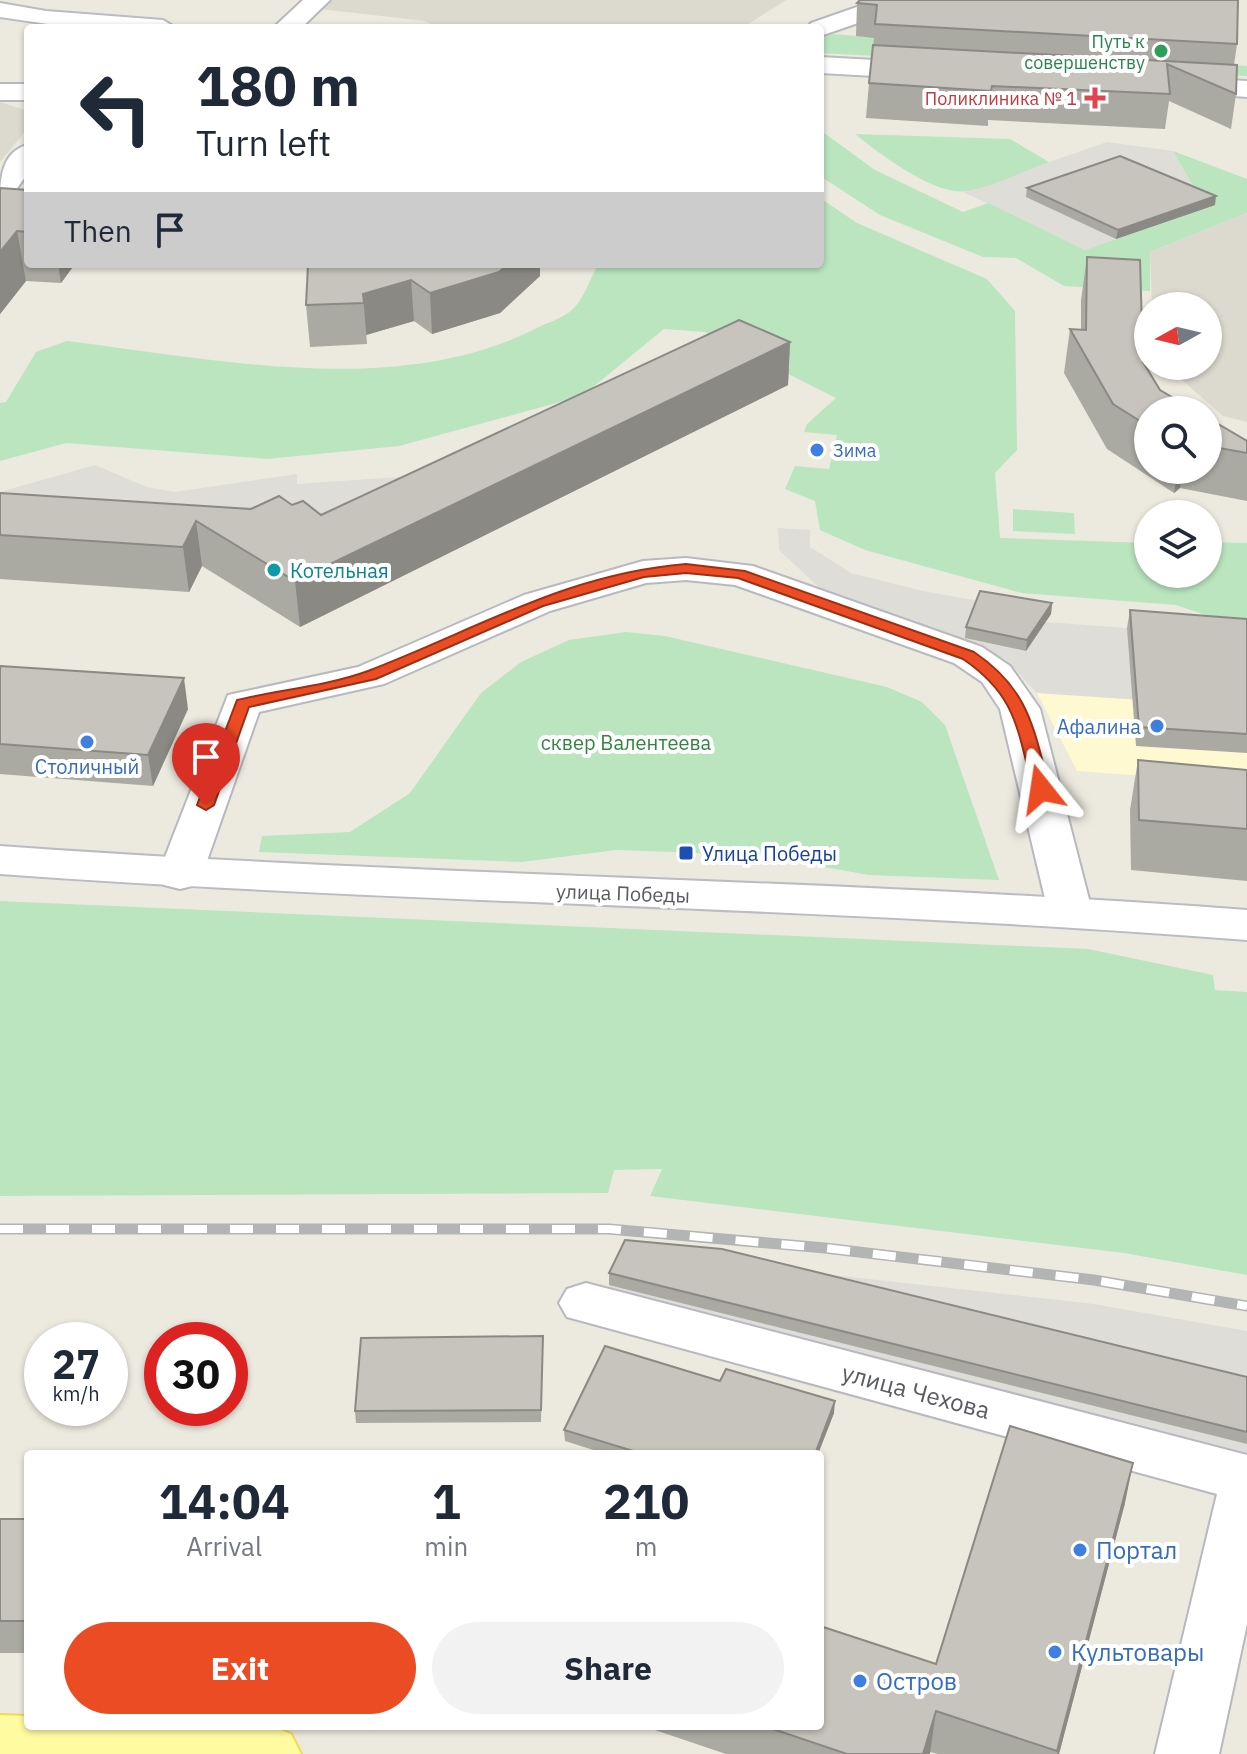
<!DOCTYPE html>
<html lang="en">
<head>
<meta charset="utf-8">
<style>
	body { margin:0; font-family:"IBM Plex Sans",sans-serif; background:#f2f2f3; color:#1f2937; height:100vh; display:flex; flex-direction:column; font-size:30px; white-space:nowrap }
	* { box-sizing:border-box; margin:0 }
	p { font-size:26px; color:#747a83 }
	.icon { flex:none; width:44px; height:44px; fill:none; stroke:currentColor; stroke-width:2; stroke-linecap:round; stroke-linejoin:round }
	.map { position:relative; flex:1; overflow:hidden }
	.sheet { position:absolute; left:24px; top:1450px; width:800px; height:280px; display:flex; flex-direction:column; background:#fff; border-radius:8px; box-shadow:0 2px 6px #0004 }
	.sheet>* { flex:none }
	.top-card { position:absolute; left:24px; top:24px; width:800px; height:244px; border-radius:8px; box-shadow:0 2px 6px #0004; background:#fff; color:#1f2937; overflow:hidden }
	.needle { width:52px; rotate:262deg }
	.fabs { position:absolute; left:1134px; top:292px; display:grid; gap:16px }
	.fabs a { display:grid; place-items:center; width:88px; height:88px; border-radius:50%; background:#fff; box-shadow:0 2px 6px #0004; font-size:40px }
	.speed { position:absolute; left:24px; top:1322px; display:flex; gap:16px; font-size:40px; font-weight:700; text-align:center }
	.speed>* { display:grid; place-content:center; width:104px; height:104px; border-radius:50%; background:#fff; box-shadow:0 2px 6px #0004; line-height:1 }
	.speed small { font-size:20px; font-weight:400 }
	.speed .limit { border:12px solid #d22; background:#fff; color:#111 }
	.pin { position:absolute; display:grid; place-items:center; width:68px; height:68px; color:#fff; margin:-82px -34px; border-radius:50% 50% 50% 0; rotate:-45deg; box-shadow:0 0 8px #0007 }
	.pin .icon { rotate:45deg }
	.me { position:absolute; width:88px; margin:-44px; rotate:345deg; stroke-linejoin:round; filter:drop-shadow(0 0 6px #0008) }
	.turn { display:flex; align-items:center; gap:28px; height:168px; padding:0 40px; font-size:36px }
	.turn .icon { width:104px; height:104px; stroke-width:2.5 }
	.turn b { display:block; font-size:56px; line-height:68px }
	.then { display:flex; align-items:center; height:76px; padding:0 40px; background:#0003; gap:16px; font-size:30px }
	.eta { display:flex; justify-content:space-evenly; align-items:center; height:136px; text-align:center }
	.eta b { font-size:48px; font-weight:700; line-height:56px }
	.cta { display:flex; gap:16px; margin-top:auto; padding:16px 40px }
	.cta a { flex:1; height:92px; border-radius:48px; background:#ec4c24; color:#fff; font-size:32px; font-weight:700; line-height:92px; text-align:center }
	.cta a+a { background:#f2f2f3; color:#1f2937 }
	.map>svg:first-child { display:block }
</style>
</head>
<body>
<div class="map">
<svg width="1247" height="1754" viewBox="0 0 1247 1754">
	<rect width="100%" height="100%" fill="#eceadf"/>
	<path fill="#fef9d1" d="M 1037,693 L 1247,707 L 1247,783 L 1077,771 Z"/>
	<g fill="#dfddd7">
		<path d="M 1107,142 L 1173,151 L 1200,198 L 1214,205 L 1085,250 L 963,192 Z"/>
		<path d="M 95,465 L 147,487 L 175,492 L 297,474 L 297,484 L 428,475 L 283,541 L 0,526 L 0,492 Z"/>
		<path d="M 778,528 L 810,530 L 810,547 L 851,573 L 923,591 L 1051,614 L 1046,622 L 1247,637 L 1247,707 L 1037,693 L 1005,659 L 821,589 L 779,550 Z"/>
		<path d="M 625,1252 L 1094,1304 L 1247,1331 L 1247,1454 L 606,1292 Z"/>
	</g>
	<g fill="#dcdace">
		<path d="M 329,0 L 786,0 L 742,28 L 438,28 L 425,21 L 320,9 Z"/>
		<path d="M 0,102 L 28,111 L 28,128 L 0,162 Z"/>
		<path d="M 1247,213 L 1247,422 L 1223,416 L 1166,366 L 1208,366 L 1208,306 L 1152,306 L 1150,252 Z"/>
	</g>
	<g fill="#bae5bf">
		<path d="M 833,34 L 1247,66 L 1247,76 L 820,53 L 820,38 Z"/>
		<path d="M 820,130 L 875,170 L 963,212 L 988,203 L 1085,250 L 1213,205 L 1200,198 L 1173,151 L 1247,179 L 1247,213 L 1150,252 L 1150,291 L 1064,286 L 1016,258 L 983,257 L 880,215 L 820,176 Z"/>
		<path d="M 855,134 L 1010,139 L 1049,162 C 1023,171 993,187 966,191 C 935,196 878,153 855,134 Z"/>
		<path d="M 820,198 L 857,223 L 987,279 L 1015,311 L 1017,450 L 995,473 L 1000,538 L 1148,543 L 1148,574 L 1208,574 L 1208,542 L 1247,543 L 1247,629 L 1176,605 L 1022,593 L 865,550 L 820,530 L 815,501 L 785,489 L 795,466 L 829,469 L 837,435 L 804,432 L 807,424 L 836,398 L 705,332 L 664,329 L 582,396 L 399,446 L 267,459 L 66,443 L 0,461 L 0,403 L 6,402 L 36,352 L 67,341 C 215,359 396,399 535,329 C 546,323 564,318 573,309 C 583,300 590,279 597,267 L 563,264 L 820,264 Z"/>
		<path d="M 1013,509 L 1074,513 L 1075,534 L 1013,531 Z"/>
		<path d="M 626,632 L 665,636 L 887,687 L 922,702 L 945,725 L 999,880 L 869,875 L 756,855 L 616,850 L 522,862 L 259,852 L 262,836 L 350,832 L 410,793 L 481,693 L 521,662 L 569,640 Z"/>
		<path d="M 0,901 L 1088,949 L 1213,975 L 1215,990 L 1247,992 L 1247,1275 L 1124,1253 L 650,1196 L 662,1169 L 614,1170 L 608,1193 L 0,1196 Z"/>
	</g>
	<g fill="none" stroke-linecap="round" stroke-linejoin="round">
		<defs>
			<g id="street">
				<path d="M 303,0 L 330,0 L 301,28 L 273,28 Z"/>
				<path d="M 877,0 L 913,0 L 910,5 L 829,33 L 820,36 L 820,28 L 807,28 L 811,23 Z"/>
				<rect x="0" y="84" width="28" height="16"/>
				<path d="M 28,145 L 28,173 L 10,198 L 0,201 C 0,178 2,151 28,145 Z"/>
				<path d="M 686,558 L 753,566 L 982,647 L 1010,666 L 1040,709 L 1092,911 L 1086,921 L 1070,925 L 1054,921 L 1048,911 L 1000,709 L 982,682 L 954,663 L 735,585 L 686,580 L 646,583 L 550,611 L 384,684 L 259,712 L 202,875 L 196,885 L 180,889 L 164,885 L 158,875 L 228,695 L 358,667 L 524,595 L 643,561 Z"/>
				<path d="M 586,1283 L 1247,1455 L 1247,1624 L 1219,1754 L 1155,1754 L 1217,1494 L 567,1317 L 559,1303 L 567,1289 Z"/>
			</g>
			<g id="secondary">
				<path d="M 0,3 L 46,11 L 163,20 L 176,28 L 75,28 L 0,17 Z"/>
				<path d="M 820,57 L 929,63 L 942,71 L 929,79 L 820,73 Z"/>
				<path d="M 1178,77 L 1247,81 L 1247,97 L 1169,91 L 1165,85 L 1169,79 Z"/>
				<path d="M 0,846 C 415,876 832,879 1247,910 L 1247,940 C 832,907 415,904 0,874 Z"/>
			</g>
			<path id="primary" d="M 0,1715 L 28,1716 L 28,1726 L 271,1726 L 291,1734 L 301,1754 L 0,1754 Z"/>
		</defs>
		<use href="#street" stroke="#b7b9bf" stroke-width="4"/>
		<use href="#secondary" stroke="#babcc4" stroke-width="4"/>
		<use href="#primary" stroke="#f4da4f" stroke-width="4"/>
		<use href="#street" fill="#fff" fill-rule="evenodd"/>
		<use href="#secondary" fill="#fff" fill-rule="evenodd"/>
		<use href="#primary" fill="#fffba1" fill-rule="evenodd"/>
		<defs>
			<path id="rail" d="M 0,1229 L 609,1229 L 825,1248 L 1094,1280 L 1247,1306"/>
		</defs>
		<use href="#rail" stroke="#b3b4b4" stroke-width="11"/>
		<use href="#rail" stroke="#fff" stroke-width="8" stroke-dasharray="23" stroke-linecap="butt"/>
	</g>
	<g fill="#aaa9a2">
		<path d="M 857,3 L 1237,44 L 1234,65 L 1236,94 L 1231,129 L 1169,101 L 1165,129 L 988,120 L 988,126 L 866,118 L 869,83 L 874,38 L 856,36 Z"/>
		<path d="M 0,188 L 28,190 L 28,264 L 75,264 L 61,283 L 26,281 L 0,314 Z"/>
		<path d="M 1027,188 L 1215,205 L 1116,239 L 1026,197 Z"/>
		<path d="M 1087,257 L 1143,362 L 1148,410 L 1148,470 L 1208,470 L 1208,418 L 1247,441 L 1247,501 L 1180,488 L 1174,493 L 1107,449 L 1064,373 L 1070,329 L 1081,330 L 1081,300 Z"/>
		<path d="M 327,264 L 540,264 L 540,276 L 500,313 L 432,334 L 414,321 L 366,335 L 367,344 L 310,347 L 306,305 Z"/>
		<path d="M 790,342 L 788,385 L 300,627 L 202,566 L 189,592 L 0,579 L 0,493 L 251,509 L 292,505 L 321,515 Z"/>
		<path d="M 1052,603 L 1051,614 L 1026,651 L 965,638 L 966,627 Z"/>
		<path d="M 1130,610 L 1247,619 L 1247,753 L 1136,746 L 1127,628 Z"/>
		<path d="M 0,666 L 188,709 L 153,786 L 0,774 Z"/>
		<path d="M 1138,760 L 1247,770 L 1247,881 L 1131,870 L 1130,810 Z"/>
		<path d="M 609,1273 L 1247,1377 L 1247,1444 L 609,1285 Z"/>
		<path d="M 543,1336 L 541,1422 L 356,1423 L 355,1411 Z"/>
		<path d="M 720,1381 L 834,1413 L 818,1454 L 606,1454 L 565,1441 L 564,1430 Z"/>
		<path d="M 1125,1503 L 1059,1754 L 938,1754 L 930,1752 L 930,1754 L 726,1754 L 643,1726 L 820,1726 L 936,1664 Z"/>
		<rect x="0" y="1519" width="28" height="134"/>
	</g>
	<g fill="#8b8984">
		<path d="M 1216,196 L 1215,205 L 1116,239 L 1118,230 Z"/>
		<path d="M 17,231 L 26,281 L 0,314 L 0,252 Z"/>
		<path d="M 58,264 L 75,264 L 61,283 Z"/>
		<path d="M 508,264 L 540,264 L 540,276 L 500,313 L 432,334 L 430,293 Z"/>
		<path d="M 411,280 L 414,321 L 366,335 L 367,344 L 363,294 Z"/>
		<path d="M 790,342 L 788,385 L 300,627 L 295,581 Z"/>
		<path d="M 1178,470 L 1182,470 L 1180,488 L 1174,493 Z"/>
		<path d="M 196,521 L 202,566 L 189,592 L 183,547 Z"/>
		<path d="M 1052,603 L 1051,614 L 1026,651 L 1027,640 Z"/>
		<path d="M 184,678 L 188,709 L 153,786 L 148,755 Z"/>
		<path d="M 835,1401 L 834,1413 L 818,1454 L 815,1454 Z"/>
		<path d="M 1133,1463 L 1125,1503 L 1059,1754 L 1057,1754 Z"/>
		<path d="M 936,1711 L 930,1754 L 923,1754 Z"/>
	</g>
	<g fill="#c6c4bc" stroke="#8b8984" stroke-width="2">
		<path d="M 860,0 L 1238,0 L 1237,44 L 875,24 L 877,5 L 857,3 Z"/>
		<path d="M 873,45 L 1237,65 L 1236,94 L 1167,64 L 1170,94 L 992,86 L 991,91 L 869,83 Z"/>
		<path d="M 1120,156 L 1216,196 L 1118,230 L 1027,188 Z"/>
		<path d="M 0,188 L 28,190 L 28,232 L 17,231 L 0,252 Z"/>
		<path d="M 1087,257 L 1140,260 L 1143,362 L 1160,390 L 1194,410 L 1148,410 L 1148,426 L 1113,404 L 1070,329 L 1086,330 Z"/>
		<path d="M 327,264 L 508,264 L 499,272 L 430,293 L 411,280 L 363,294 L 364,303 L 306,305 L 308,265 Z"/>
		<path d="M 739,320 L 790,342 L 295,581 L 196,521 L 183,547 L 0,535 L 0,493 L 251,509 L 279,496 L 292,505 L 303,501 L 321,515 Z"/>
		<path d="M 1208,418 L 1247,441 L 1247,453 L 1208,446 Z"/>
		<path d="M 980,591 L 1052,603 L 1027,640 L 966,627 Z"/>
		<path d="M 1130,610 L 1247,619 L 1247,734 L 1139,727 Z"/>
		<path d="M 0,666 L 184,678 L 148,755 L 0,744 Z"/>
		<path d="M 1138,760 L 1247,770 L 1247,829 L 1139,820 Z"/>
		<path d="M 625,1240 L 722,1249 L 1247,1377 L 1247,1432 L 609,1273 Z"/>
		<path d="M 543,1336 L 541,1410 L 355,1411 L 361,1338 Z"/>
		<path d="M 605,1346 L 720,1381 L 726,1369 L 835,1401 L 815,1454 L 643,1454 L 564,1430 Z"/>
		<path d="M 1010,1426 L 1133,1463 L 1057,1751 L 936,1711 L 923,1754 L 847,1754 L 764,1726 L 820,1726 L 820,1626 L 936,1664 Z"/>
		<rect x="0" y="1519" width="28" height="102"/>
	</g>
	<path fill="#ec4c24" stroke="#993117" stroke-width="2" d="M 686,564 L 745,571 L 974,652 C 1030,690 1033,728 1050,789 L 1041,794 L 1033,789 C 1017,729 1017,696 963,659 L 738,578 L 686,573 L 644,577 L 543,606 L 376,679 L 249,707 L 214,805 L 206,810 L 197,805 L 237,700 C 279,690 327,686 368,671 C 478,629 565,574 686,564 Z"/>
	<circle fill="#2e9e5b" stroke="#fff" stroke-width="3" cx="1161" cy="51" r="8"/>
	<path fill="#e0444e" stroke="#fff" stroke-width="3" d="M1091 86h8v8h8v8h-8v8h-8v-8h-8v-8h8z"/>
	<g fill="#3f7fe0" stroke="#fff" stroke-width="3">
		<circle cx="817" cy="450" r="8"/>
		<circle cx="1157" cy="726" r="8"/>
		<circle cx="87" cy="742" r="8"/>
		<circle cx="1080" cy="1550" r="8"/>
		<circle cx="1055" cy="1652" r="8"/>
		<circle cx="860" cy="1681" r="8"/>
	</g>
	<circle fill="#0f9aa8" stroke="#fff" stroke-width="3" cx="274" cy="570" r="8"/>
	<rect fill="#1a4fb4" stroke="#fff" stroke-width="3" x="678" y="845" width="16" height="16" rx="4"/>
	<g text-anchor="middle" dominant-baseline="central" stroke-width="8" stroke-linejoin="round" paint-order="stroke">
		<g font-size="18" fill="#27864d" stroke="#fff" text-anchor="end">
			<text x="1145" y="41">Путь к<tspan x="1145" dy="21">совершенству</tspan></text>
		</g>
		<g font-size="18" fill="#be3a42" stroke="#fff" text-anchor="end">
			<text x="1077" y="98">Поликлиника № 1</text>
		</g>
		<g font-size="18" fill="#366cbe" stroke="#fff" text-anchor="start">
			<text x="833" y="450">Зима</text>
		</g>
		<g font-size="20" fill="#0d838f" stroke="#fff" text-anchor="start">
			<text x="290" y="570">Котельная</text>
		</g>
		<g font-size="20" fill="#366cbe" stroke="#fff" text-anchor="end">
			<text x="1141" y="726">Афалина</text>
			<text x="87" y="766" text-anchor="middle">Столичный</text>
		</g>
		<g font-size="20" fill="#328540" stroke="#fff">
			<text x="626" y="742">сквер Валентеева</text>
		</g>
		<g font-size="20" fill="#164399" stroke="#fff" text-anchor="start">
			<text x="702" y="853">Улица Победы</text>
		</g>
		<g font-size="20" fill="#585b61" stroke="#fff">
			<text transform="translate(623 893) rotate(2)">улица Победы</text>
		</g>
		<g font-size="24" fill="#585b61" stroke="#fff">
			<text transform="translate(916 1391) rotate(15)">улица Чехова</text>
		</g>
		<g font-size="24" fill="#366cbe" stroke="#fff" text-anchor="start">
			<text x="1096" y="1550">Портал</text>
			<text x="1071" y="1652">Культовары</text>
			<text x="876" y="1681">Остров</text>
		</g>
	</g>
</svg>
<div class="fabs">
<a><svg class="needle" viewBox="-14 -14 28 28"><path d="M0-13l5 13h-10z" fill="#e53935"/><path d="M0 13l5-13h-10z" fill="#747a83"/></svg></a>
<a><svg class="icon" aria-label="search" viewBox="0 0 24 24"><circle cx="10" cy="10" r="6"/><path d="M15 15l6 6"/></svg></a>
<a><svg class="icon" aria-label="layers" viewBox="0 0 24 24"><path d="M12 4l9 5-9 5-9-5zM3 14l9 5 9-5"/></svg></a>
</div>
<div class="speed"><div>27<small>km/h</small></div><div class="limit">30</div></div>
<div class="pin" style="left:206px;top:805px;background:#d93025"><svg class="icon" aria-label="arrive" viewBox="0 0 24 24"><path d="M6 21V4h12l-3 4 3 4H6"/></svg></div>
<svg class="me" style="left:1041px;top:789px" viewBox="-20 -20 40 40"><path d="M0-17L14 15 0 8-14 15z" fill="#ec4c24" stroke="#fff" stroke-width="4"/></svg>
<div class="top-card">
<div class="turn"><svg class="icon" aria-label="left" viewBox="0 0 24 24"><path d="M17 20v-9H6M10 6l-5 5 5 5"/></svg><div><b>180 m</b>Turn left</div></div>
<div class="then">Then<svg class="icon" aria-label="arrive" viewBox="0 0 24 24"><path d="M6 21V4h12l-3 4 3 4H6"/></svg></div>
</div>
<section class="sheet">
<div class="eta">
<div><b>14:04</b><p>Arrival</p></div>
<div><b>1</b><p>min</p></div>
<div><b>210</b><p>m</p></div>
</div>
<div class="cta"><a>Exit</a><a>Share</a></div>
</section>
</div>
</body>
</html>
